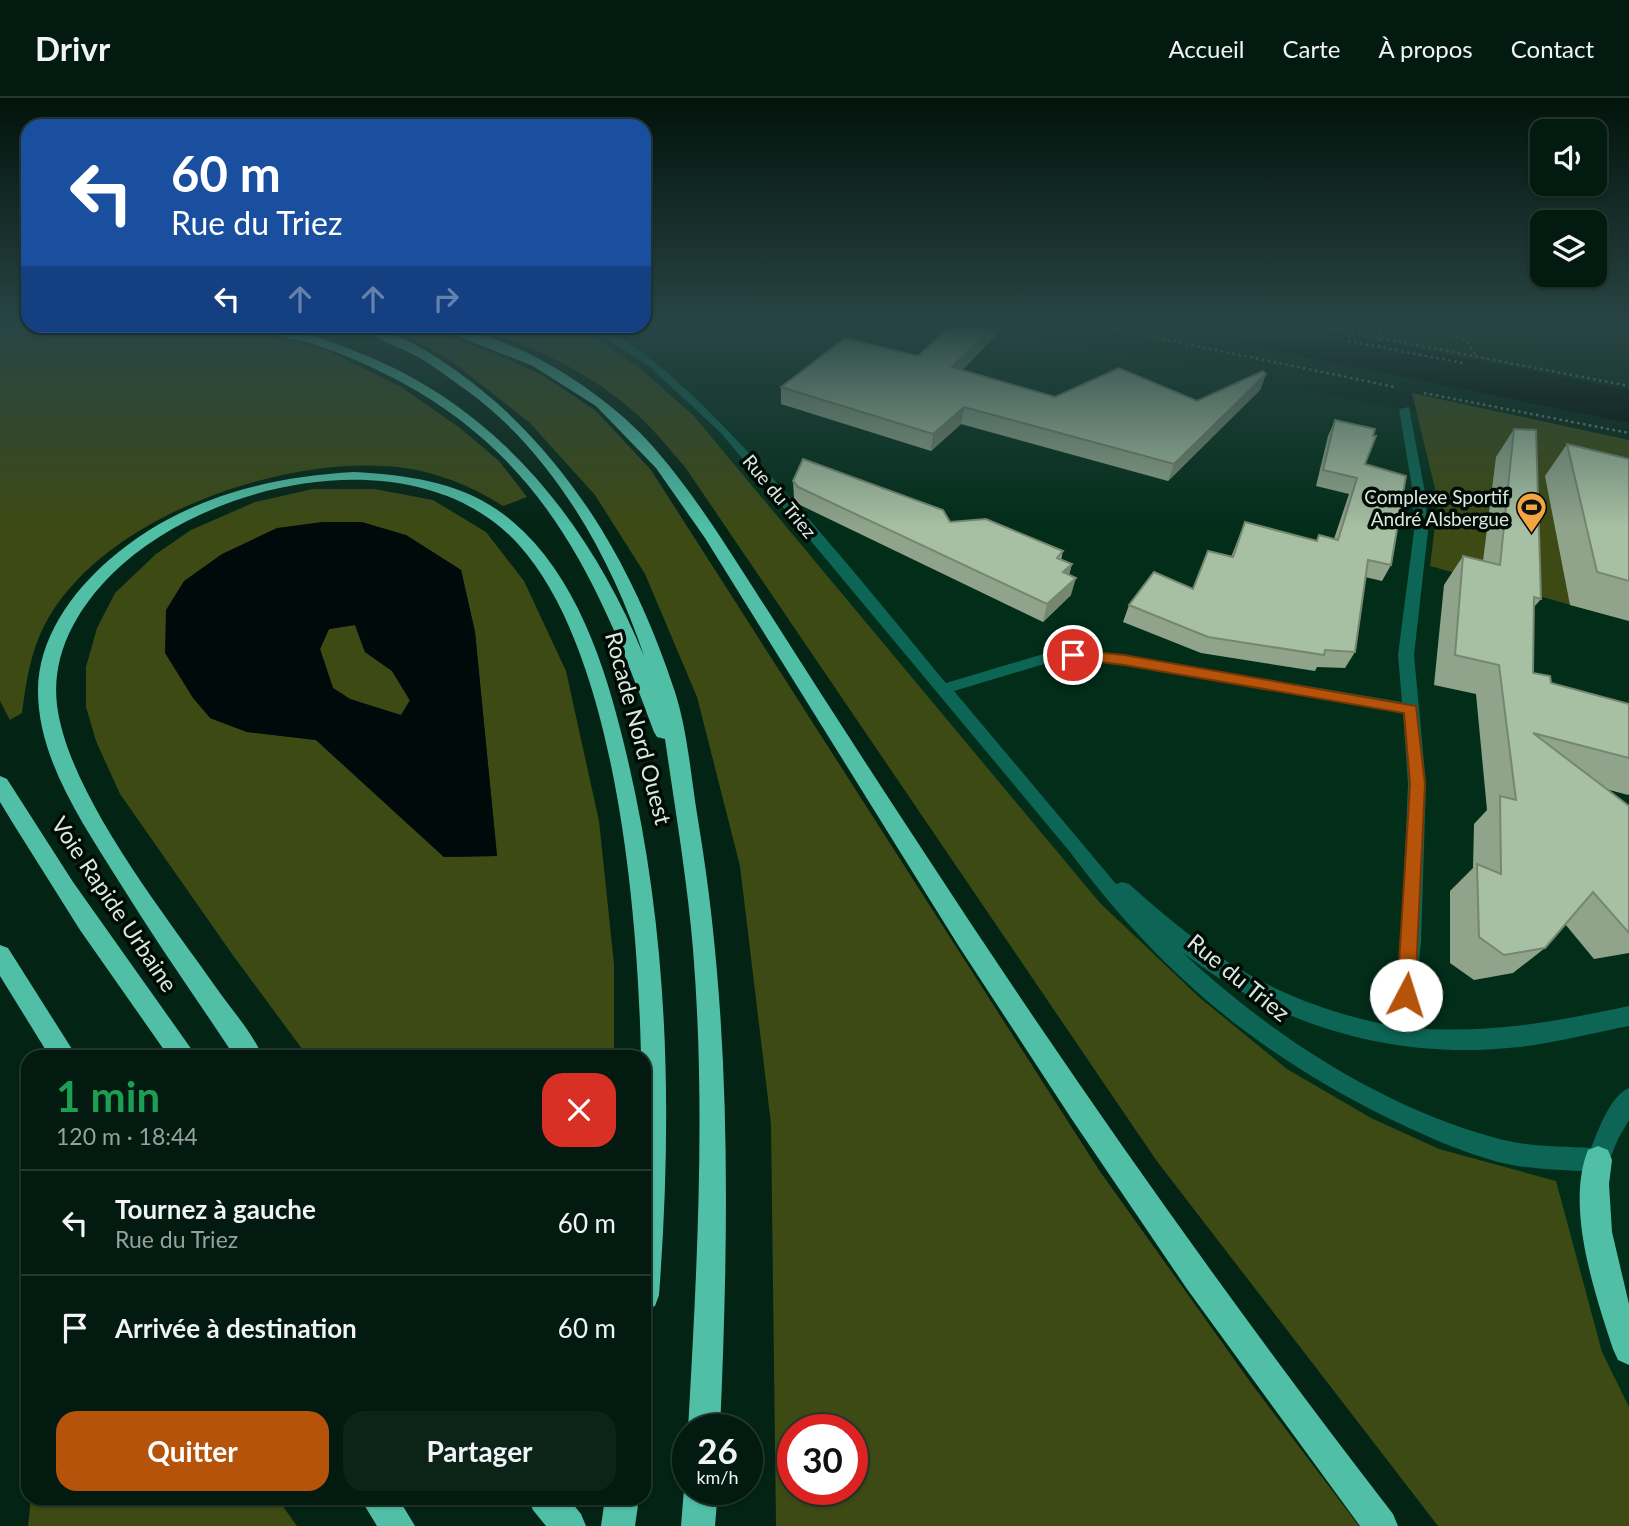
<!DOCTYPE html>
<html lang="fr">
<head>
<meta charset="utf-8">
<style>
	body { margin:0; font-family:Lato,sans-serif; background:#0c2318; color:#f1f3f6; height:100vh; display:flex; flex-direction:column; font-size:26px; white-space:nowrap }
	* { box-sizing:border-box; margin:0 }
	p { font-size:23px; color:#96a19e }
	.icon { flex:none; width:38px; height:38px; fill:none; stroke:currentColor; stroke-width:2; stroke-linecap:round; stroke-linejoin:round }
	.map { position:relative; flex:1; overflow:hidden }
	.panel { position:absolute; left:21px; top:952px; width:630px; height:455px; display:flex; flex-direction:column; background:#021a0f; border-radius:21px; box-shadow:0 2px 5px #0004,0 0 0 2px #23382f }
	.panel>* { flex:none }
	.guide { position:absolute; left:21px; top:21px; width:630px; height:214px; border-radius:21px; box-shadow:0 2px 5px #0004,0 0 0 2px #23382f; background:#1a4fa0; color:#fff; overflow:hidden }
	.fabs { position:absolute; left:1530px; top:21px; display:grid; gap:14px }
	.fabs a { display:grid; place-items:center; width:77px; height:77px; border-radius:14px; background:#021a0f; box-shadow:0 2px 5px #0004,0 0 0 2px #23382f; font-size:35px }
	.speed { position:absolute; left:672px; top:1316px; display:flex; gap:14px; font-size:35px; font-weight:700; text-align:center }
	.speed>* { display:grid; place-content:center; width:91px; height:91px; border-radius:50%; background:#021a0f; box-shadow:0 2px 5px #0004,0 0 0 2px #23382f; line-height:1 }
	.speed small { font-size:18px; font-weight:400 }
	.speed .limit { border:10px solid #d22; background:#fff; color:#111 }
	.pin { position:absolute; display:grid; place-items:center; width:60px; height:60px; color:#fff; margin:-30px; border:4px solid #fff; border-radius:50%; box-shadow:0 2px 7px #0007 }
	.me { position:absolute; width:77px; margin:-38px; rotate:5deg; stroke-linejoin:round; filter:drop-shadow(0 0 5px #0008) }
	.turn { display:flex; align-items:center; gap:24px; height:147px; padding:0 35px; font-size:32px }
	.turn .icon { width:91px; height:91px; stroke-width:2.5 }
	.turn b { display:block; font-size:49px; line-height:60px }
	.lanes { display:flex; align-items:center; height:66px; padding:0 35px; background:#0003; justify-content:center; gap:35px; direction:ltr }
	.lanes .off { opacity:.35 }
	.round { display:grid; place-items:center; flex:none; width:74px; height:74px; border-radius:21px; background:#0c2318 }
	.head { display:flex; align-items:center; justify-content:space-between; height:119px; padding:0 35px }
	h1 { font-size:42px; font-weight:700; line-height:52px; color:#1e9e55 }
	.action { display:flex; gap:14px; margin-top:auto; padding:14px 35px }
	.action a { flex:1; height:80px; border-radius:21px; background:#b45309; color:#fff; font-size:28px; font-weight:700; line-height:80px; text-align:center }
	.action a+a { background:#0c2318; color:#f1f3f6 }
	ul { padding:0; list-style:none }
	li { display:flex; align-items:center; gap:21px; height:105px; padding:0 35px; border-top:2px solid #23382f }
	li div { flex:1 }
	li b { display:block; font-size:26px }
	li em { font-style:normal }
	header { display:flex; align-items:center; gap:42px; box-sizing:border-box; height:98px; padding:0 35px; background:#021a0f; border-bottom:2px solid #23382f }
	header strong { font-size:33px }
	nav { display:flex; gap:38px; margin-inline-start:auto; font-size:24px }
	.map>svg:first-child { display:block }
</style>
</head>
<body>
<header>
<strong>Drivr</strong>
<nav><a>Accueil</a><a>Carte</a><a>À propos</a><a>Contact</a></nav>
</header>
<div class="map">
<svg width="1629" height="1428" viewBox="0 0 1629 1428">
	<rect width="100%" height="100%" fill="#032314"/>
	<path fill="#022d19" d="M 510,230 L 985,230 L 1629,356 L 1629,1387 L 1366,1179 L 645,300 Z"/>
	<g fill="#3d4a14" fill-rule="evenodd">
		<path d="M 0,230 L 239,230 L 327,252 L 401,289 L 460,330 L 499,363 L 527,399 L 503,408 C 467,385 427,370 384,368 C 272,361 98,422 44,528 C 30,556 26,585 22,615 L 10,622 L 0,603 Z"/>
		<path d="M 393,230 L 429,232 L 489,253 L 544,278 L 596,313 L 651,372 L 1099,1072 L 1251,1285 L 1359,1428 L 776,1428 L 771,1026 L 740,768 L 697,599 L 645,476 L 595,397 L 530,325 L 453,264 ZM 793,1332 L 852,1332 L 852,1391 L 793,1391 Z"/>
		<path d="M 472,230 L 578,230 L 636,267 L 693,317 L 1100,805 L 1200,900 L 1287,971 L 1371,1020 L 1439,1051 L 1556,1083 L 1602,1254 L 1629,1309 L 1629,1428 L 1438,1428 L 1156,1062 L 685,369 C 672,354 659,338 646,325 C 601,280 533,246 472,230 Z"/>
		<path d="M 1412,295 L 1629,342 L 1629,523 L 1430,468 L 1438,403 Z"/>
		<path d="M 313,391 L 374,391 L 433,402 L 486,434 L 524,483 L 566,573 L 599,723 L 614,866 L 614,959 L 308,959 L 232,856 L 120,696 L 96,643 L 86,609 L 86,569 L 97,530 L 115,495 L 156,456 L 191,432 L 255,404 ZM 406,437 L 461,472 L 475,534 L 497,758 L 444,759 L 316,642 L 247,634 L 210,620 Z"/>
		<path d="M 355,527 L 365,554 L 392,573 L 410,603 L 401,618 L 350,601 L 333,590 L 320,551 L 329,531 Z"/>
		<path d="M 31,1400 L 277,1400 L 297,1428 L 28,1428 Z"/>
	</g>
	<g fill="#000a0a" fill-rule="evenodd">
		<path d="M 1162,230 L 1313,230 L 1629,292 L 1629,325 Z"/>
		<path d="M 322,424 L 362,424 L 406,437 L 461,472 L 475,534 L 497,758 L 444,759 L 316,642 L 247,634 L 210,620 L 193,600 L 165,555 L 166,512 L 184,483 L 222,456 L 277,430 ZM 355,527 L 365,554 L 392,573 L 410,602 L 401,617 L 350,601 L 333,590 L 320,551 L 329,531 Z"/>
	</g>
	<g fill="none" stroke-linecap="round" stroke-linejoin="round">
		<g stroke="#6d8679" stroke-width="2.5" stroke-dasharray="2.5 3.5" stroke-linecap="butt">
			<path d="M 1109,230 L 1395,289"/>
			<path d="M 1328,230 L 1629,288"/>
			<path d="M 1428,230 L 1467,243 L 1476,258"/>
			<path d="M 1348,243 L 1463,265"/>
			<path d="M 1379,249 L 1381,230"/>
			<path d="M 1424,295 L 1629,335"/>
		</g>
		<path fill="#0d6555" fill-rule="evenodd" d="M 590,230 C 663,229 891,520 946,585 L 1050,554 L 1073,552 L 1124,557 L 1402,604 L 1398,557 L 1414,433 L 1413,395 L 1399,311 L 1409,309 L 1425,395 L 1428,433 L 1414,557 L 1426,686 L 1421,844 L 1412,930 C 1489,936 1554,924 1629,908 L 1629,928 C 1592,935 1556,945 1519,949 C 1397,963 1278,929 1182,854 C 1268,935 1381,1009 1496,1040 C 1527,1049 1560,1048 1591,1050 C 1599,1031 1610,998 1629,990 L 1629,1022 L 1618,1041 L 1606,1070 L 1598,1074 C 1565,1072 1530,1072 1498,1064 C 1458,1053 1421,1036 1384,1018 C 1253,953 1157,871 1070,754 L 721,335 L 650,269 ZM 1073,562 L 1124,567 L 1403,615 L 1408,686 L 1401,844 L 1392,928 C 1277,904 1215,863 1129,786 L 1122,784 L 1116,786 L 954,593 L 1051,564 Z"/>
		<g fill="#50bfa6" fill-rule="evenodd">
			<path d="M 263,230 C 295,229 326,242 355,253 C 496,307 588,422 644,558 C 611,459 554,357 469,294 C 453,283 437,270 420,260 C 403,250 379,244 364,230 C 402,229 469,280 497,305 C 584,383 639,484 675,594 C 688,635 691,680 698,722 C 732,924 729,1128 720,1332 L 688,1332 C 697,1172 706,1011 693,851 C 687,780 675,711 665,641 L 657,639 L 654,634 C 600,487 547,363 401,284 C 373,269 344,256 313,246 C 298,241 275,240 263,230 Z"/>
			<path d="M 437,230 C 504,229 602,293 646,341 C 695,394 732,458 772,519 C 821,596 870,672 920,748 C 1069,977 1226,1200 1393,1416 L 1398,1428 L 1360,1428 L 1187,1191 L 1071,1020 L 958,847 L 705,440 L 656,370 L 596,308 L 533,268 Z"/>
			<path d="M 354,374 C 410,377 468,385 512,423 C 576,477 605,567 624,646 C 669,828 673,1011 659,1197 L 655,1208 L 644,1212 L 644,959 L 641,959 C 638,817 617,556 519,447 C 419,336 208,381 112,476 C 77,511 51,556 57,607 C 68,695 164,815 215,888 C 231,911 252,934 263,959 L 235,959 C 196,900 155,842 118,782 C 83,726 38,661 38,593 C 38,541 71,495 109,462 C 178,402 264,379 354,374 Z"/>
			<path d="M 0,678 L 7,681 L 73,784 L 197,959 L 169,959 L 80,832 L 14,727 L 0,704 Z"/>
			<path d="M 0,847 L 8,850 L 77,959 L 50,959 L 0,878 Z"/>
			<path d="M 1598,1048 L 1608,1052 L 1612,1062 L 1609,1086 L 1612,1134 L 1629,1206 L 1629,1267 L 1618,1262 L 1613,1251 C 1595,1196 1565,1109 1588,1052 Z"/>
			<path d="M 688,1382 L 688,1391 L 718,1391 L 715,1428 L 681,1428 L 684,1391 Z"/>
			<path d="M 360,1400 L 398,1400 L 415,1428 L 377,1428 Z"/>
			<path d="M 528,1400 L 568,1400 L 581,1416 L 586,1428 L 546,1428 L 533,1412 Z"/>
			<path d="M 605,1400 L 639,1400 L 635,1428 L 601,1428 Z"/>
		</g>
	</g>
	<g fill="#90a48b">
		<path d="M 948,230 L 998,230 L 996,237 L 962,272 L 1055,299 L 1197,303 L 1266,276 L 1260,292 L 1168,383 L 961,326 L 931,353 L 781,306 L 781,289 L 918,258 Z"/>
		<path d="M 1335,322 L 1365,366 L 1391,467 L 1382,483 L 1365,479 L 1355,554 L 1345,570 L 1317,569 L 1315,573 L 1201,555 L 1123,524 L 1129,507 L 1193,491 L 1231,459 L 1245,424 L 1316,443 L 1319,437 L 1334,441 L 1349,396 L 1316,388 L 1328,338 Z"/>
		<path d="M 1514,331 L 1541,501 L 1534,509 L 1533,575 L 1551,585 L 1629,606 L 1629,696 L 1628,697 L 1606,691 L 1629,708 L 1629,855 L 1594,861 L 1565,826 L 1545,850 L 1513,875 L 1474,882 L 1450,865 L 1450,793 L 1473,770 L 1474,726 L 1487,712 L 1476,596 L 1434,587 L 1444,487 L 1463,458 L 1483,463 L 1496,359 Z"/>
		<path d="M 1567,346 L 1629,361 L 1629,523 L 1570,507 L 1545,378 Z"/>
		<path d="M 793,383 L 1063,453 L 1061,462 L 1072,466 L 1069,477 L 1071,497 L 1043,524 L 798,406 L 794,400 Z"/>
	</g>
	<g fill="#758671">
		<path d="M 991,230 L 998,230 L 996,237 L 950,285 L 952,269 Z"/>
		<path d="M 1266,276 L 1260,292 L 1168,383 L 1174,366 Z"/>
		<path d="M 964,309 L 961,326 L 931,353 L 933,336 Z"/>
		<path d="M 1072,466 L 1067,483 L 1063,474 Z"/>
		<path d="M 1076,480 L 1071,497 L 1043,524 L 1047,506 Z"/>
	</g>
	<g fill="#a7bfa2" stroke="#758671" stroke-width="2">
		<path d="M 948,230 L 991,230 L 952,269 L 1055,299 L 1119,270 L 1197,303 L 1263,273 L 1266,276 L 1174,366 L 964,309 L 933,336 L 781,289 L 845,240 L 918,258 Z"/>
		<path d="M 1335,322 L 1375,331 L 1373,338 L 1376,338 L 1365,366 L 1406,378 L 1391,467 L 1368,462 L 1355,554 L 1325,552 L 1324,557 L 1208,539 L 1129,507 L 1154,474 L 1193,491 L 1208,453 L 1233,459 L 1245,424 L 1317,443 L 1319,437 L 1338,442 L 1357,380 L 1323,372 Z"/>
		<path d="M 1514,331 L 1536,332 L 1541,501 L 1534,499 L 1533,575 L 1550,578 L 1551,585 L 1629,606 L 1629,660 L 1533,635 L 1629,708 L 1629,835 L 1593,794 L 1545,850 L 1504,857 L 1479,839 L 1477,766 L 1501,776 L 1500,698 L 1516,702 L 1499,567 L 1455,557 L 1463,458 L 1500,467 Z"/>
		<path d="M 1567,346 L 1629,361 L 1629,483 L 1597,474 Z"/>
		<path d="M 803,361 L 943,412 L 950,424 L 986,421 L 1063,453 L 1057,460 L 1072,466 L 1063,474 L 1076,480 L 1047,506 L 798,389 L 793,383 Z"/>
	</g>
	<linearGradient id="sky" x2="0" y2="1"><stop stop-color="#02130b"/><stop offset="0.53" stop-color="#284545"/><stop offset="1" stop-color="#284545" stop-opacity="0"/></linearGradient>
	<rect width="1629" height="430" fill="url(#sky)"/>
	<path fill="#b45309" stroke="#753606" stroke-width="2" d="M 1073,552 L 1124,557 L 1416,608 L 1425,686 L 1415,897 L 1413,903 L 1406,906 L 1400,903 L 1397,897 L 1410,686 L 1404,615 L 1124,567 L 1068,560 L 1066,557 Z"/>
	<defs>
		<symbol id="stadium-pin" viewBox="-11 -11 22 30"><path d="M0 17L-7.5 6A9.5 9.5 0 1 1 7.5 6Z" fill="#f3a443" stroke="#010a04"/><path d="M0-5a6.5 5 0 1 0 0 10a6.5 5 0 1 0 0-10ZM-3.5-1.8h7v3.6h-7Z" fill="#111"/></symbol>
	</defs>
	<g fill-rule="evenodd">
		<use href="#stadium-pin" x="1514" y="392" width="35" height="47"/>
	</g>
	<g text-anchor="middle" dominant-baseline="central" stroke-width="7" stroke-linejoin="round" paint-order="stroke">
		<g font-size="19" fill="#d8eadf" stroke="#010a04">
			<text transform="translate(780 398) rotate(50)">Rue du Triez</text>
		</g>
		<g font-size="19" fill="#d8eadf" stroke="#010a04" text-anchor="end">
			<text x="1509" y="398">Complexe Sportif<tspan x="1509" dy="22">André Alsbergue</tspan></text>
		</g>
		<g font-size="23" fill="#d8eadf" stroke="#010a04">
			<text transform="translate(639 630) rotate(75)">Rocade Nord Ouest</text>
			<text transform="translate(115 806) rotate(56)">Voie Rapide Urbaine</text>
			<text transform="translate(1239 879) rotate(39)">Rue du Triez</text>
		</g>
	</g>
</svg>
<div class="fabs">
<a><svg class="icon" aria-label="sound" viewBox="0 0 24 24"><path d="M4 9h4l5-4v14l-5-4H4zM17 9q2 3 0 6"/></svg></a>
<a><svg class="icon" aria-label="layers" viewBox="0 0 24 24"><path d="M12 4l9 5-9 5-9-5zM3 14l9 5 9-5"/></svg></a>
</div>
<div class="speed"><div>26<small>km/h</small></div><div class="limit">30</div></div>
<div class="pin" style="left:1073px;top:557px;background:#d93025"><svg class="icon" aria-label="arrive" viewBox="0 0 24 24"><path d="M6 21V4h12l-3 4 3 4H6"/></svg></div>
<svg class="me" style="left:1406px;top:897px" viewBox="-20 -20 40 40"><circle r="19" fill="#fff"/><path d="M0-13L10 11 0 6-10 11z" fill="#b45309"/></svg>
<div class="guide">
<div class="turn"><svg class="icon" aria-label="left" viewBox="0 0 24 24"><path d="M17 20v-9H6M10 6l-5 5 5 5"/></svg><div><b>60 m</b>Rue du Triez</div></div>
<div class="lanes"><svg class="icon" aria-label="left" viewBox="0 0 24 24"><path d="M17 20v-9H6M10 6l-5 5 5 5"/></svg><svg class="icon off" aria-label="ahead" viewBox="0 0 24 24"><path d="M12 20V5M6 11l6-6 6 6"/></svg><svg class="icon off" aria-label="ahead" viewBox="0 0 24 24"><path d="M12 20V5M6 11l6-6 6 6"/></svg><svg class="icon off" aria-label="right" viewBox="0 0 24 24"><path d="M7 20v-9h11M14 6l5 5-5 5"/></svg></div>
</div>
<section class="panel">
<div class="head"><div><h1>1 min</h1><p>120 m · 18:44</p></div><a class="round" style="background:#d93025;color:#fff"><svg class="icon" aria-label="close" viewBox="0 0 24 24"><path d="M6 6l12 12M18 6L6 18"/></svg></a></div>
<ul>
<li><svg class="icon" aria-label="left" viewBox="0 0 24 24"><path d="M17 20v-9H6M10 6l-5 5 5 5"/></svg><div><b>Tournez à gauche</b><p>Rue du Triez</p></div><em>60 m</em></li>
<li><svg class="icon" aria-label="arrive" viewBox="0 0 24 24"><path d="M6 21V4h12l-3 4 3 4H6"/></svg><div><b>Arrivée à destination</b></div><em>60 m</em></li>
</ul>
<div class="action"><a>Quitter</a><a>Partager</a></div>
</section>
</div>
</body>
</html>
